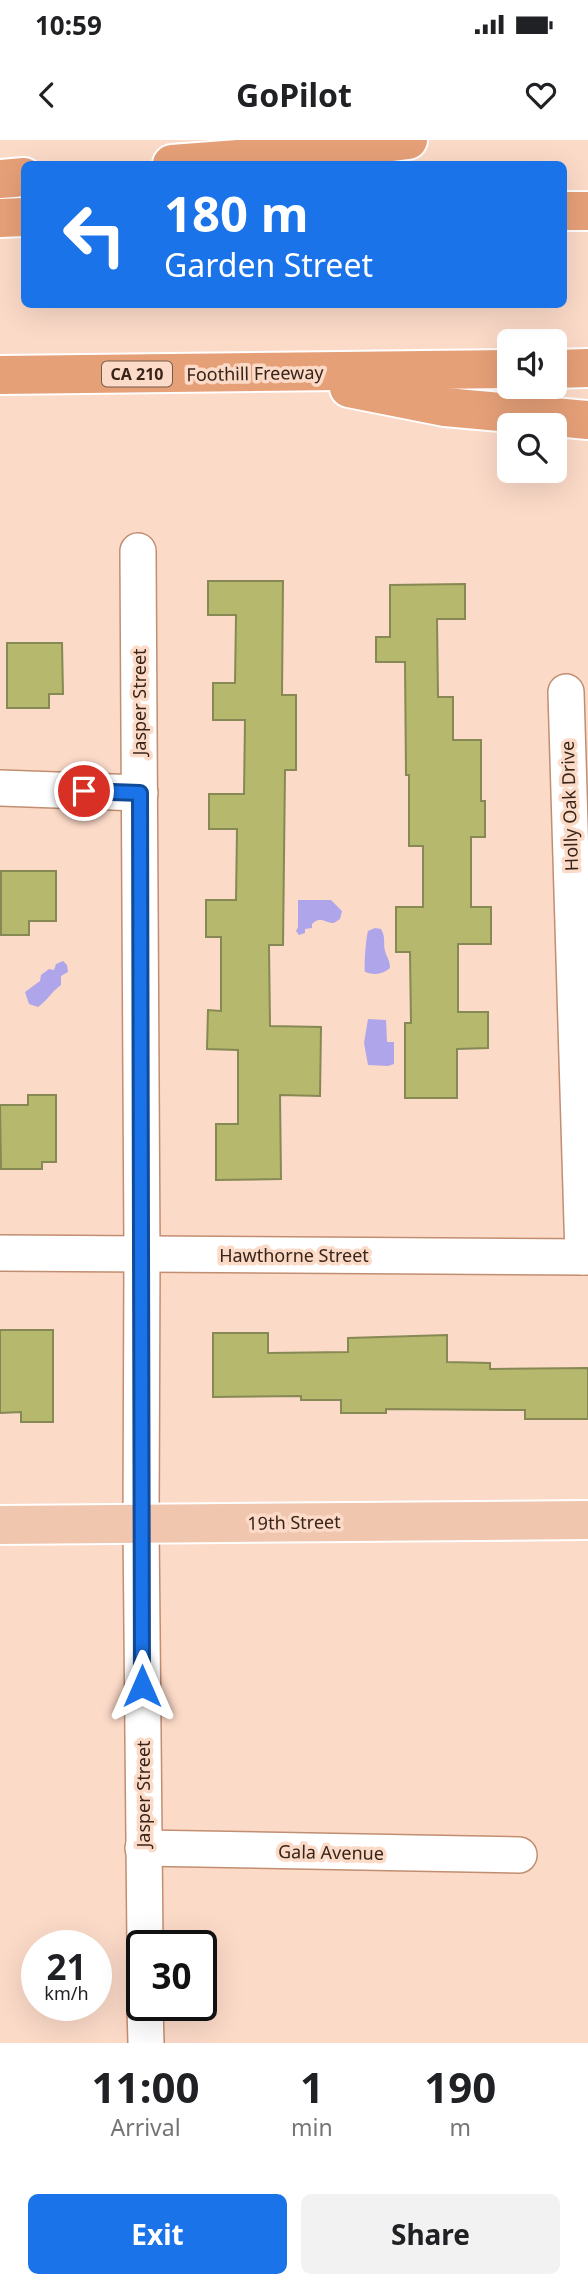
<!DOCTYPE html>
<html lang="en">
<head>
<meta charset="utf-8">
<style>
	body { margin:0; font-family:"Noto Sans",sans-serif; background:#f2f2f2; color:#202124; height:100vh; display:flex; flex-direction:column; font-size:26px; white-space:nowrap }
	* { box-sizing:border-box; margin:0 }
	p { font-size:23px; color:#757577 }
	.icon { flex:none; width:38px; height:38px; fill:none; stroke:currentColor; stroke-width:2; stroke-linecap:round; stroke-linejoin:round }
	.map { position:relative; height:1903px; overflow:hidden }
	.panel { display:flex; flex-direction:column; background:#fff; flex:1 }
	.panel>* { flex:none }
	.banner { position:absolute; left:21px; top:21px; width:546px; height:147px; border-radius:10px; box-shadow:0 7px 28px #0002; background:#1a73e8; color:#fff; overflow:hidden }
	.buttons { position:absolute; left:497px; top:189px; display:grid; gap:14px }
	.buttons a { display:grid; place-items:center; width:70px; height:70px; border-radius:10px; background:#fff; box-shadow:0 7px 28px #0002; font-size:35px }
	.speed { position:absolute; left:21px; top:1790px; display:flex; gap:14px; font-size:35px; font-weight:700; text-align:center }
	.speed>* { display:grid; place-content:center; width:91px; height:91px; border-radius:50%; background:#fff; box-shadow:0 7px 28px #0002; line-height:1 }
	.speed small { font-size:18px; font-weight:400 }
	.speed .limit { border:4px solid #111; border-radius:10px; background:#fff; color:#111 }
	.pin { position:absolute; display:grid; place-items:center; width:60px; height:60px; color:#fff; margin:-30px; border:4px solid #fff; border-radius:50%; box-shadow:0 2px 7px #0007 }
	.me { position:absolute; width:77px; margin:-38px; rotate:0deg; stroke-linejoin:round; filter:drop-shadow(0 0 5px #0008) }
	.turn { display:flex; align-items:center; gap:24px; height:147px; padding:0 28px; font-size:32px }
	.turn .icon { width:91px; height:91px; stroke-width:2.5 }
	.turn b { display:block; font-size:49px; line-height:60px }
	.eta { display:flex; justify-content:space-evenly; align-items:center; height:119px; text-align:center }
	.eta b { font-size:42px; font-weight:700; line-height:49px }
	.action { display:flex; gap:14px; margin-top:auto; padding:14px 28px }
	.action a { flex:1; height:80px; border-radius:10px; background:#1a73e8; color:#fff; font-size:28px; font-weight:700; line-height:80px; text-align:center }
	.action a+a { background:#f2f2f2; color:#202124 }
	.status { display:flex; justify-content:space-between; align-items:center; height:49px; padding:0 35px; background:#fff; direction:ltr }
	.status svg { height:19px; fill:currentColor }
	header { display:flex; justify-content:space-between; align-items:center; height:91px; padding:0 28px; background:#fff; font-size:32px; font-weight:700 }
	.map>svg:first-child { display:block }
</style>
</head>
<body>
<div class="status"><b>10:59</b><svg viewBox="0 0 49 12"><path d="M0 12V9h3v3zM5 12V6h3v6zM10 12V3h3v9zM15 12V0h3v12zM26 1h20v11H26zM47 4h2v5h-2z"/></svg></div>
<header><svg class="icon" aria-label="back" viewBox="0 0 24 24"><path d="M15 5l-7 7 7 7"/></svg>GoPilot<svg class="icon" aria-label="heart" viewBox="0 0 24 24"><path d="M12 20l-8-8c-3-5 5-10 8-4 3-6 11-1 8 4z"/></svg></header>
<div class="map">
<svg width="588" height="1903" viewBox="0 0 588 1903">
	<rect width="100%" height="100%" fill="#fcdac8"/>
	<g fill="#afa5ea">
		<path d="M 298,760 L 331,760 L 342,771 L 340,779 L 334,783 C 324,783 321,775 312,784 L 312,788 L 305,789 L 305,793 L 299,795 L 296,791 L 298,787 Z"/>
		<path d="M 375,788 L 381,789 C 386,797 383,803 385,811 C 387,818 390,820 390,828 C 382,835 374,835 365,832 C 364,825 366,797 368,791 Z"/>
		<path d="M 63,821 L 67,825 L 68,832 L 61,836 L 61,845 C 51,852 47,861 38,867 L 29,864 L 25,852 L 40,841 L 41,835 L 49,829 L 54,830 L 56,824 Z"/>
		<path d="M 368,879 L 386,880 L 387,902 L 394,902 L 394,924 L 388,926 L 368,925 L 364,903 Z"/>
	</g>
	<g fill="#b6b96d" stroke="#868953" stroke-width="2">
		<path d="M 208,441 L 283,441 L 282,555 L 296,555 L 296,630 L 285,630 L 283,805 L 269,805 L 270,886 L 321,887 L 320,956 L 280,955 L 281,1039 L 216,1040 L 216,984 L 238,984 L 238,910 L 207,909 L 208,870 L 221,871 L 221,797 L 206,797 L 206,760 L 236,760 L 237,689 L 209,689 L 209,654 L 244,654 L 245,580 L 213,580 L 213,543 L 235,543 L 236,475 L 208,475 Z"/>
		<path d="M 465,444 L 465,479 L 437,479 L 438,557 L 453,557 L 453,600 L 481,600 L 481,661 L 485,661 L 485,697 L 471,697 L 471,767 L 491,767 L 491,804 L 458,804 L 458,872 L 488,872 L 488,908 L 457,909 L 457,958 L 405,958 L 405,883 L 411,883 L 410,812 L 396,812 L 396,767 L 423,767 L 423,706 L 409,706 L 409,635 L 406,635 L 405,522 L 376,522 L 376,497 L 390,497 L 390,445 Z"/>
		<path d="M 7,503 L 62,503 L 63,554 L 49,554 L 49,568 L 7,568 Z"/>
		<path d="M 1,731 L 56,731 L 56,781 L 29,781 L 29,795 L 1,795 Z"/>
		<path d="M 28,955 L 56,955 L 56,1022 L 42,1022 L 42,1029 L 1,1029 L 0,965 L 28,965 Z"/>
		<path d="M 0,1190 L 53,1190 L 53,1282 L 21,1282 L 21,1272 L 0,1273 Z"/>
		<path d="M 213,1193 L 268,1193 L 268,1213 L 348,1212 L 348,1198 L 447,1195 L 447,1222 L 490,1223 L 490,1229 L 588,1228 L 588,1279 L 525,1279 L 525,1270 L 386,1269 L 386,1273 L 341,1273 L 341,1260 L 301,1260 L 301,1256 L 213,1257 Z"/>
	</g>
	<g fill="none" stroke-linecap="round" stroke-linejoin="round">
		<defs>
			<g id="minor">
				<path d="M 138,411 L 142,1114 L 141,1384 L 145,1806"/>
				<path d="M 566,552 L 583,1117"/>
				<path d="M 0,648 L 140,653"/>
				<path d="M 0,1113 L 588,1117"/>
				<path d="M 143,1708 L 519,1715"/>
				<path d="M 145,1866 L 146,1903"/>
			</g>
			<path id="major" d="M 0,1385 L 588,1380"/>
			<g id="highway">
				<path d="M 172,24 L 290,15 L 408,0"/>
				<path d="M 0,39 L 24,37"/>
				<path d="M 564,71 L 588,71"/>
				<path d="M 0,78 L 24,77"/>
				<path d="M 555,229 L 588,228"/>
				<path d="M 0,235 L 509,229"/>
				<path d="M 349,248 L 445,267 L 588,280"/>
			</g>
		</defs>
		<use href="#minor" stroke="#c18e71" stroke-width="38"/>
		<use href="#major" stroke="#fff" stroke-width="42"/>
		<use href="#highway" stroke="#fff" stroke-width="42"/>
		<use href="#minor" stroke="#fff" stroke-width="35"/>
		<use href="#major" stroke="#f0c6ae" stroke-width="38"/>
		<use href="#highway" stroke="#e6a078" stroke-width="38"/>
	</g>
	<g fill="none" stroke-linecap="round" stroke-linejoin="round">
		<defs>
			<path id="route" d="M 84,651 L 140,653 L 142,1546"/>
		</defs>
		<use href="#route" stroke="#114b97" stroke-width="18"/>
		<use href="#route" stroke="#1a73e8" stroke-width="12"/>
	</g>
	<g text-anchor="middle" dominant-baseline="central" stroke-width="7" stroke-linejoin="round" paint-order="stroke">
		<rect fill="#fcdac8" stroke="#745b4d" stroke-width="2" x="102" y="221.5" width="70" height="25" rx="5"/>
		<g font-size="16" font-weight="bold" fill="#392418">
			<text x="137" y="234">CA 210</text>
		</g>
		<g font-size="18" fill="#392418" stroke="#fcdac8">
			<text transform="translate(255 233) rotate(-1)">Foothill Freeway</text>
			<text transform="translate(139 562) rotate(-90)">Jasper Street</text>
			<text transform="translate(569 666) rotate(-92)">Holly Oak Drive</text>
			<text x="294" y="1115">Hawthorne Street</text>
			<text transform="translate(294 1382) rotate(-1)">19th Street</text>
			<text transform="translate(143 1654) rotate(-90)">Jasper Street</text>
			<text transform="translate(331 1712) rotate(1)">Gala Avenue</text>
		</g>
	</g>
</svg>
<div class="buttons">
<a><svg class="icon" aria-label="sound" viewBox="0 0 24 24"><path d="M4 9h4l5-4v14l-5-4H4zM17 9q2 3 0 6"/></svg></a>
<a><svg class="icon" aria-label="search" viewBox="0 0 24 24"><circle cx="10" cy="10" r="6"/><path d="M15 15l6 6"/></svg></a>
</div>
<div class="speed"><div>21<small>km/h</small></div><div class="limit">30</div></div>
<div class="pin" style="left:84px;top:651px;background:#d93025"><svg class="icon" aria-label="arrive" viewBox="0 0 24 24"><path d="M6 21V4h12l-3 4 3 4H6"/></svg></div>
<svg class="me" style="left:142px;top:1546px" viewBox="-20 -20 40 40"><path d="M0-17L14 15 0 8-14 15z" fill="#1a73e8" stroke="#fff" stroke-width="4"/></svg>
<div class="banner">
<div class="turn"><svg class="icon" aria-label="left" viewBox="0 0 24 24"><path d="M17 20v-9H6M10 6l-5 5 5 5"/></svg><div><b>180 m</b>Garden Street</div></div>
</div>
</div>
<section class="panel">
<div class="eta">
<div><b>11:00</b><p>Arrival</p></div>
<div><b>1</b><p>min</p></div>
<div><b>190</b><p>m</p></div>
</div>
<div class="action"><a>Exit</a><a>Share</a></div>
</section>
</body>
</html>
